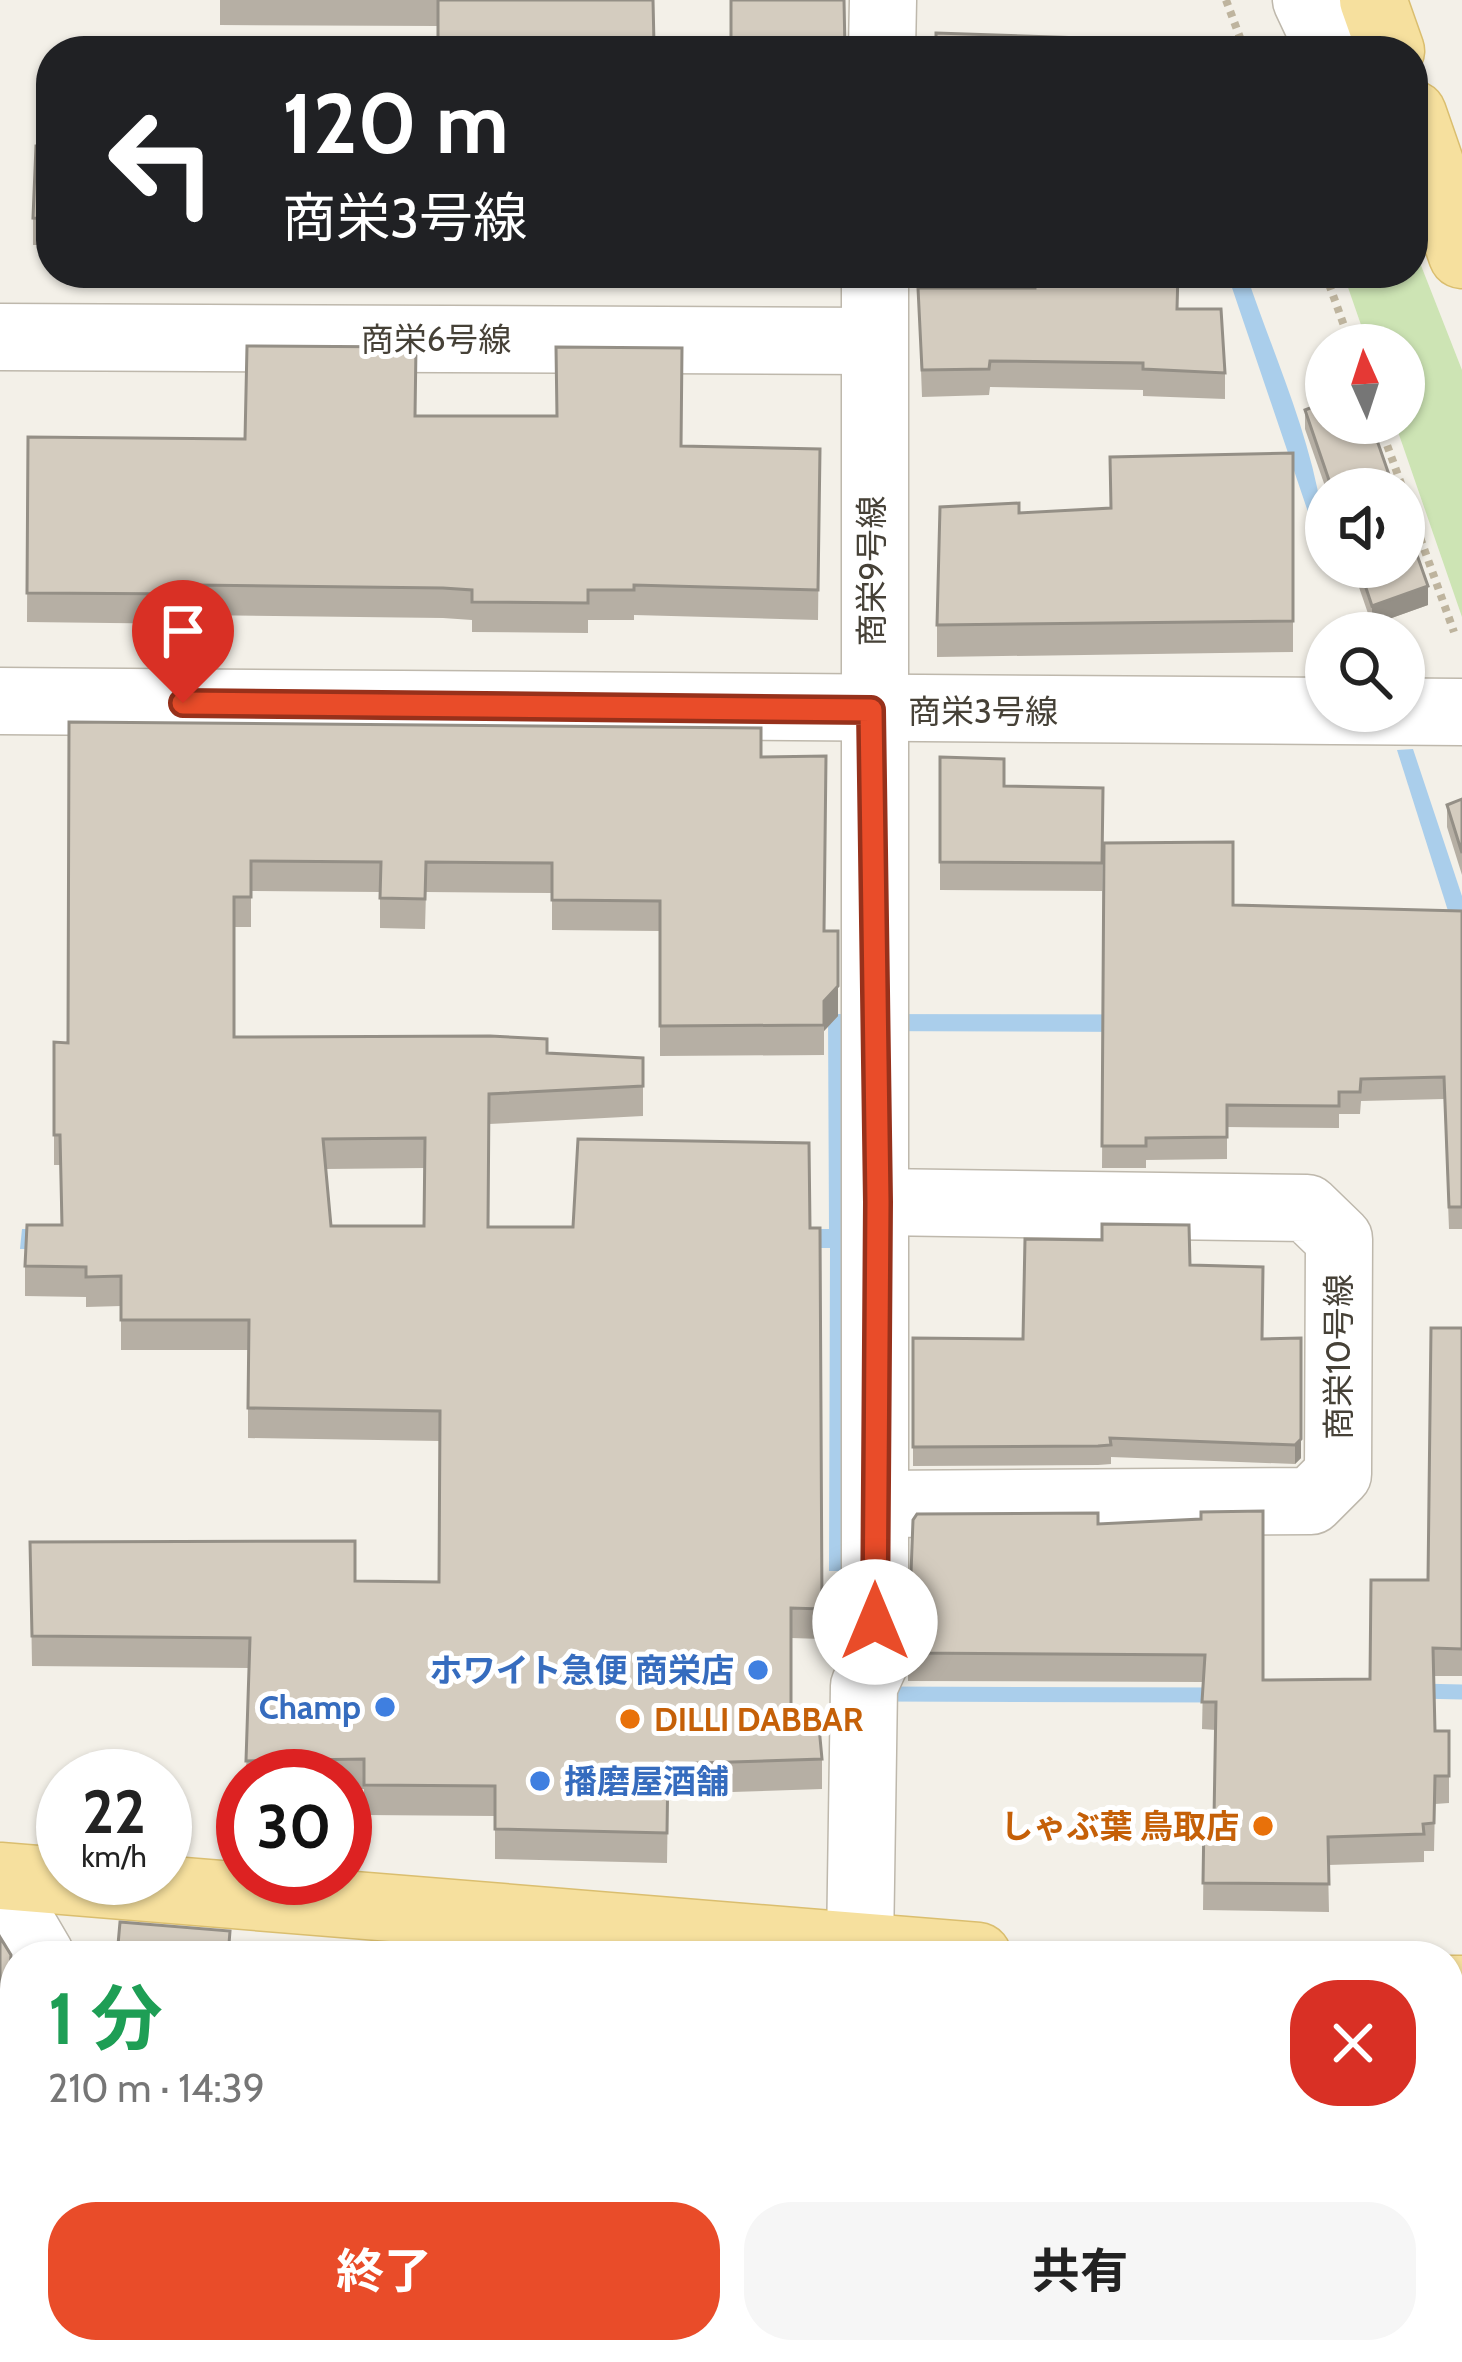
<!DOCTYPE html>
<html lang="ja">
<head>
<meta charset="utf-8">
<style>
	body { margin:0; font-family:Cabin,"Noto Sans JP",sans-serif; background:#f6f6f6; color:#222; height:100vh; display:flex; flex-direction:column; font-size:45px; white-space:nowrap }
	* { box-sizing:border-box; margin:0 }
	p { font-size:39px; color:#767676 }
	.icon { flex:none; width:66px; height:66px; fill:none; stroke:currentColor; stroke-width:2; stroke-linecap:round; stroke-linejoin:round }
	.map { position:relative; flex:1; overflow:hidden }
	.side { position:absolute; left:0px; top:1941px; width:1464px; height:423px; display:flex; flex-direction:column; background:#fff; border-radius:48px 48px 0 0; box-shadow:0 3px 9px #0004 }
	.side>* { flex:none }
	.hud { position:absolute; left:36px; top:36px; width:1392px; height:252px; border-radius:48px; box-shadow:0 3px 9px #0004; background:#202124; color:#fff; overflow:hidden }
	.needle { width:78px; rotate:357deg }
	.tools { position:absolute; left:1305px; top:324px; display:grid; gap:24px }
	.tools a { display:grid; place-items:center; width:120px; height:120px; border-radius:50%; background:#fff; box-shadow:0 3px 9px #0004; font-size:60px }
	.speed { position:absolute; left:36px; top:1749px; display:flex; gap:24px; font-size:60px; font-weight:700; text-align:center }
	.speed>* { display:grid; place-content:center; width:156px; height:156px; border-radius:50%; background:#fff; box-shadow:0 3px 9px #0004; line-height:1 }
	.speed small { font-size:30px; font-weight:400 }
	.speed .limit { border:18px solid #d22; background:#fff; color:#111 }
	.pin { position:absolute; display:grid; place-items:center; width:102px; height:102px; color:#fff; margin:-123px -51px; border-radius:50% 50% 50% 0; rotate:-45deg; box-shadow:0 0 12px #0007 }
	.pin .icon { rotate:45deg }
	.me { position:absolute; width:132px; margin:-66px; rotate:0deg; stroke-linejoin:round; filter:drop-shadow(0 0 9px #0008) }
	.turn { display:flex; align-items:center; gap:42px; height:252px; padding:0 48px; font-size:54px }
	.turn .icon { width:156px; height:156px; stroke-width:2.5 }
	.turn b { display:block; font-size:84px; line-height:102px }
	.round { display:grid; place-items:center; flex:none; width:126px; height:126px; border-radius:48px; background:#f6f6f6 }
	.summary { display:flex; align-items:center; justify-content:space-between; height:204px; padding:0 48px }
	h1 { font-size:72px; font-weight:700; line-height:90px; color:#1e9e55 }
	.button { display:flex; gap:24px; margin-top:auto; padding:24px 48px }
	.button a { flex:1; height:138px; border-radius:48px; background:#e94c29; color:#fff; font-size:48px; font-weight:700; line-height:138px; text-align:center }
	.button a+a { background:#f6f6f6; color:#222 }
	.map>svg:first-child { display:block }
</style>
</head>
<body>
<div class="map">
<svg width="1462" height="2362" viewBox="0 0 1462 2362">
	<rect width="100%" height="100%" fill="#f3f0e8"/>
	<path fill="#cde4b4" d="M 1413,245 L 1462,370 L 1462,617 L 1395,423 L 1404,423 L 1404,345 L 1368,345 L 1343,273 L 1413,273 Z"/>
	<g fill="#aaceeb">
		<path d="M 1227,273 L 1246,273 C 1277,367 1326,466 1326,565 Z"/>
		<path d="M 1413,749 L 1462,896 L 1462,955 L 1397,750 Z"/>
		<path d="M 828,1014 L 1462,1015 L 1462,1033 L 846,1031 L 846,1571 L 829,1571 L 830,1248 L 20,1249 L 22,1229 L 829,1229 Z"/>
	</g>
	<g fill="none" stroke-linecap="round" stroke-linejoin="round">
		<g stroke="#aaceeb" stroke-width="15">
			<path d="M 1418,1691 L 1462,1692"/>
			<path d="M 881,1694 L 1220,1695"/>
		</g>
		<defs>
			<g id="minor">
				<path d="M 1306,0 L 1330,51"/>
				<path d="M 882,51 L 883,0"/>
				<path d="M 0,337 L 873,341"/>
				<path d="M 0,701 L 1462,712"/>
				<path d="M 876,1504 L 1311,1501 L 1338,1474 L 1339,1239 L 1307,1208 L 878,1202"/>
				<path d="M 0,1886 L 41,1956"/>
				<path d="M 860,1947 L 864,1686 L 875,1662 L 875,273"/>
				<path d="M 0,2348 L 97,2362"/>
				<path d="M 188,2349 L 193,2362"/>
			</g>
			<g id="major">
				<path d="M 1373,0 L 1391,51"/>
				<path d="M 1413,114 L 1462,255"/>
				<path d="M 0,1876 L 978,1956"/>
				<path d="M 1449,1989 L 1462,1989"/>
			</g>
		</defs>
		<use href="#minor" stroke="#beb8ac" stroke-width="69"/>
		<use href="#major" stroke="#dabe6f" stroke-width="69"/>
		<g stroke="#beb49e" stroke-width="8" stroke-dasharray="6 6" stroke-linecap="butt">
			<path d="M 1226,0 L 1245,51"/>
			<path d="M 1325,273 L 1351,345"/>
			<path d="M 1379,423 L 1403,489"/>
			<path d="M 1404,493 L 1454,632"/>
		</g>
		<use href="#minor" stroke="#fff" stroke-width="66"/>
		<use href="#major" stroke="#f6e09e" stroke-width="66"/>
	</g>
	<g fill="#b6afa4" fill-rule="evenodd">
		<path d="M 220,0 L 653,0 L 654,51 L 438,51 L 438,26 L 220,25 Z"/>
		<path d="M 51,146 L 51,245 L 33,245 L 33,218 Z"/>
		<path d="M 918,288 L 1035,288 L 1178,309 L 1225,373 L 1225,399 L 1143,396 L 1143,390 L 990,387 L 989,395 L 922,397 Z"/>
		<path d="M 1305,410 L 1394,489 L 1326,489 L 1305,429 Z"/>
		<path d="M 416,416 L 681,446 L 820,449 L 818,620 L 634,615 L 634,620 L 588,620 L 588,633 L 472,632 L 472,620 L 443,618 L 194,615 L 194,624 L 27,622 L 28,437 L 245,439 Z"/>
		<path d="M 1293,453 L 1293,652 L 937,657 L 937,625 L 1019,513 L 1111,508 Z"/>
		<path d="M 1352,567 L 1404,567 L 1428,605 L 1372,625 Z"/>
		<path d="M 69,722 L 761,757 L 825,931 L 838,1016 L 824,1031 L 824,1055 L 660,1056 L 660,931 L 552,930 L 552,893 L 426,892 L 425,929 L 380,928 L 380,892 L 251,891 L 251,927 L 234,927 L 234,1037 L 643,1058 L 643,1116 L 489,1124 L 488,1227 L 820,1228 L 822,1639 L 791,1638 L 791,1716 L 822,1759 L 822,1789 L 668,1794 L 667,1863 L 495,1859 L 495,1816 L 364,1815 L 364,1789 L 345,1790 L 345,1776 L 246,1776 L 249,1668 L 32,1666 L 30,1542 L 355,1581 L 439,1582 L 440,1441 L 248,1438 L 248,1350 L 121,1350 L 121,1306 L 86,1307 L 86,1297 L 25,1296 L 25,1266 L 61,1225 L 60,1165 L 54,1165 L 54,1042 L 68,1043 ZM 425,1168 L 424,1226 L 331,1226 L 326,1169 Z"/>
		<path d="M 940,757 L 1004,786 L 1103,788 L 1102,891 L 940,890 Z"/>
		<path d="M 1462,799 L 1462,875 L 1447,827 L 1447,805 Z"/>
		<path d="M 1104,843 L 1233,905 L 1462,911 L 1462,1229 L 1449,1229 L 1444,1099 L 1361,1101 L 1360,1114 L 1339,1114 L 1339,1128 L 1227,1127 L 1227,1159 L 1146,1160 L 1146,1168 L 1102,1168 Z"/>
		<path d="M 1190,1265 L 1263,1339 L 1301,1338 L 1301,1458 L 1295,1464 L 1111,1457 L 1111,1464 L 1098,1465 L 913,1466 L 913,1338 L 1023,1339 Z"/>
		<path d="M 1462,1328 L 1462,1676 L 1433,1676 L 1435,1731 L 1449,1731 L 1449,1803 L 1435,1804 L 1434,1851 L 1424,1851 L 1424,1862 L 1328,1865 L 1329,1912 L 1203,1910 L 1204,1818 L 1214,1818 L 1216,1730 L 1202,1729 L 1203,1682 L 908,1681 L 908,1653 L 1098,1524 L 1263,1680 L 1370,1679 L 1428,1580 Z"/>
		<path d="M 0,1937 L 11,1978 L 4,2090 L 15,2090 L 15,2314 L 0,2313 Z"/>
		<rect x="1449" y="2176" width="13" height="123"/>
		<rect x="892" y="2349" width="298" height="13"/>
		<path d="M 1350,2349 L 1393,2349 L 1393,2357 L 1350,2356 Z"/>
	</g>
	<g fill="#948f86">
		<path d="M 1428,586 L 1428,605 L 1372,625 L 1372,606 Z"/>
		<path d="M 838,986 L 838,1016 L 824,1031 L 824,1001 Z"/>
		<path d="M 1301,1439 L 1301,1458 L 1295,1464 L 1295,1445 Z"/>
		<path d="M 11,1955 L 11,1978 L 2,2112 L 2,2090 Z"/>
	</g>
	<g fill="#d4ccbf" stroke="#948f86" stroke-width="3" fill-rule="evenodd">
		<path d="M 438,0 L 653,0 L 654,45 L 438,44 Z"/>
		<path d="M 731,0 L 844,0 L 845,51 L 731,51 Z"/>
		<path d="M 936,33 L 1143,40 L 1142,51 L 936,51 Z"/>
		<path d="M 36,146 L 51,146 L 51,219 L 33,218 Z"/>
		<path d="M 1035,273 L 1178,273 L 1177,309 L 1221,309 L 1225,373 L 1143,369 L 1143,363 L 990,361 L 989,369 L 922,370 L 918,288 L 1035,288 Z"/>
		<path d="M 247,346 L 416,347 L 415,416 L 557,416 L 556,347 L 682,348 L 681,446 L 820,449 L 818,590 L 634,585 L 634,590 L 588,590 L 588,603 L 472,602 L 472,590 L 443,588 L 194,585 L 194,594 L 27,593 L 28,437 L 245,439 Z"/>
		<path d="M 1326,402 L 1326,423 L 1371,423 L 1394,489 L 1332,489 L 1305,410 Z"/>
		<path d="M 1293,453 L 1293,621 L 937,625 L 940,507 L 1019,503 L 1019,513 L 1111,508 L 1110,457 Z"/>
		<path d="M 1404,518 L 1428,586 L 1372,606 L 1359,567 L 1404,567 Z"/>
		<path d="M 69,722 L 761,728 L 761,757 L 826,756 L 824,931 L 838,931 L 838,986 L 824,1001 L 824,1025 L 660,1026 L 660,901 L 552,900 L 552,863 L 426,862 L 425,899 L 380,898 L 381,862 L 251,861 L 251,897 L 234,897 L 234,1037 L 490,1036 L 547,1039 L 547,1053 L 643,1058 L 643,1086 L 489,1094 L 488,1227 L 573,1227 L 578,1139 L 809,1143 L 810,1228 L 820,1228 L 822,1609 L 791,1608 L 791,1716 L 818,1716 L 822,1759 L 668,1764 L 667,1833 L 495,1829 L 495,1786 L 364,1785 L 364,1759 L 246,1761 L 250,1638 L 32,1636 L 30,1542 L 355,1541 L 355,1581 L 439,1582 L 440,1411 L 248,1408 L 249,1320 L 121,1320 L 121,1276 L 86,1277 L 86,1267 L 25,1266 L 27,1225 L 62,1225 L 60,1135 L 54,1135 L 54,1042 L 68,1043 ZM 425,1138 L 424,1226 L 331,1226 L 323,1139 Z"/>
		<path d="M 940,757 L 1004,759 L 1004,786 L 1103,788 L 1102,863 L 940,862 Z"/>
		<path d="M 1462,799 L 1462,853 L 1447,805 Z"/>
		<path d="M 1233,842 L 1233,905 L 1462,911 L 1462,1207 L 1449,1207 L 1444,1077 L 1361,1079 L 1360,1092 L 1339,1092 L 1339,1106 L 1227,1105 L 1227,1137 L 1146,1138 L 1146,1146 L 1102,1146 L 1104,843 Z"/>
		<path d="M 1102,1224 L 1189,1225 L 1190,1265 L 1263,1267 L 1262,1339 L 1301,1338 L 1301,1439 L 1295,1445 L 1110,1438 L 1111,1445 L 1098,1446 L 913,1447 L 913,1338 L 1023,1339 L 1025,1239 L 1102,1240 Z"/>
		<path d="M 1431,1328 L 1462,1328 L 1462,1649 L 1433,1648 L 1435,1731 L 1449,1731 L 1449,1776 L 1435,1776 L 1434,1823 L 1423,1824 L 1424,1834 L 1328,1837 L 1329,1884 L 1203,1883 L 1204,1818 L 1214,1818 L 1216,1702 L 1202,1702 L 1205,1655 L 908,1653 L 913,1520 L 917,1514 L 1098,1513 L 1098,1524 L 1201,1519 L 1201,1512 L 1263,1511 L 1263,1680 L 1370,1679 L 1371,1580 L 1428,1580 Z"/>
		<path d="M 120,1922 L 230,1931 L 228,1956 L 117,1956 Z"/>
		<path d="M 0,1937 L 11,1955 L 2,2090 L 15,2090 L 15,2291 L 0,2291 Z"/>
		<rect x="1449" y="2176" width="13" height="98"/>
		<rect x="892" y="2349" width="277" height="13"/>
	</g>
	<g fill="none" stroke-linecap="round" stroke-linejoin="round">
		<defs>
			<path id="route" d="M 183,703 L 871,710 L 878,1202 L 875,1622"/>
		</defs>
		<use href="#route" stroke="#97311b" stroke-width="30"/>
		<use href="#route" stroke="#e94c29" stroke-width="21"/>
	</g>
	<g fill="#3f7fe0" stroke="#fff" stroke-width="4.5">
		<circle cx="758" cy="1670" r="12"/>
		<circle cx="385" cy="1707" r="12"/>
		<circle cx="540" cy="1781" r="12"/>
	</g>
	<g fill="#e8710a" stroke="#fff" stroke-width="4.5">
		<circle cx="630" cy="1719" r="12"/>
		<circle cx="1263" cy="1826" r="12"/>
	</g>
	<g text-anchor="middle" dominant-baseline="central" stroke-width="10" stroke-linejoin="round" paint-order="stroke">
		<g font-size="33" fill="#464137" stroke="#fff">
			<text x="436" y="339">商栄6号線</text>
			<text transform="translate(871 571) rotate(-90)">商栄9号線</text>
			<text x="983" y="711">商栄3号線</text>
			<text transform="translate(1338 1357) rotate(-90)">商栄10号線</text>
		</g>
		<g font-size="33" font-weight="bold" fill="#366cbe" stroke="#fff" text-anchor="end">
			<text x="734" y="1670">ホワイト急便 商栄店</text>
			<text x="361" y="1707">Champ</text>
			<text x="564" y="1781" text-anchor="start">播磨屋酒舗</text>
		</g>
		<g font-size="33" font-weight="bold" fill="#c56008" stroke="#fff" text-anchor="start">
			<text x="654" y="1719">DILLI DABBAR</text>
			<text x="1239" y="1826" text-anchor="end">しゃぶ葉 鳥取店</text>
		</g>
	</g>
</svg>
<div class="tools">
<a><svg class="needle" viewBox="-14 -14 28 28"><path d="M0-13l5 13h-10z" fill="#e53935"/><path d="M0 13l5-13h-10z" fill="#767676"/></svg></a>
<a><svg class="icon" aria-label="sound" viewBox="0 0 24 24"><path d="M4 9h4l5-4v14l-5-4H4zM17 9q2 3 0 6"/></svg></a>
<a><svg class="icon" aria-label="search" viewBox="0 0 24 24"><circle cx="10" cy="10" r="6"/><path d="M15 15l6 6"/></svg></a>
</div>
<div class="speed"><div>22<small>km/h</small></div><div class="limit">30</div></div>
<div class="pin" style="left:183px;top:703px;background:#d93025"><svg class="icon" aria-label="arrive" viewBox="0 0 24 24"><path d="M6 21V4h12l-3 4 3 4H6"/></svg></div>
<svg class="me" style="left:875px;top:1622px" viewBox="-20 -20 40 40"><circle r="19" fill="#fff"/><path d="M0-13L10 11 0 6-10 11z" fill="#e94c29"/></svg>
<div class="hud">
<div class="turn"><svg class="icon" aria-label="left" viewBox="0 0 24 24"><path d="M17 20v-9H6M10 6l-5 5 5 5"/></svg><div><b>120 m</b>商栄3号線</div></div>
</div>
<section class="side">
<div class="summary"><div><h1>1 分</h1><p>210 m · 14:39</p></div><a class="round" style="background:#d93025;color:#fff"><svg class="icon" aria-label="close" viewBox="0 0 24 24"><path d="M6 6l12 12M18 6L6 18"/></svg></a></div>
<div class="button"><a>終了</a><a>共有</a></div>
</section>
</div>
</body>
</html>
